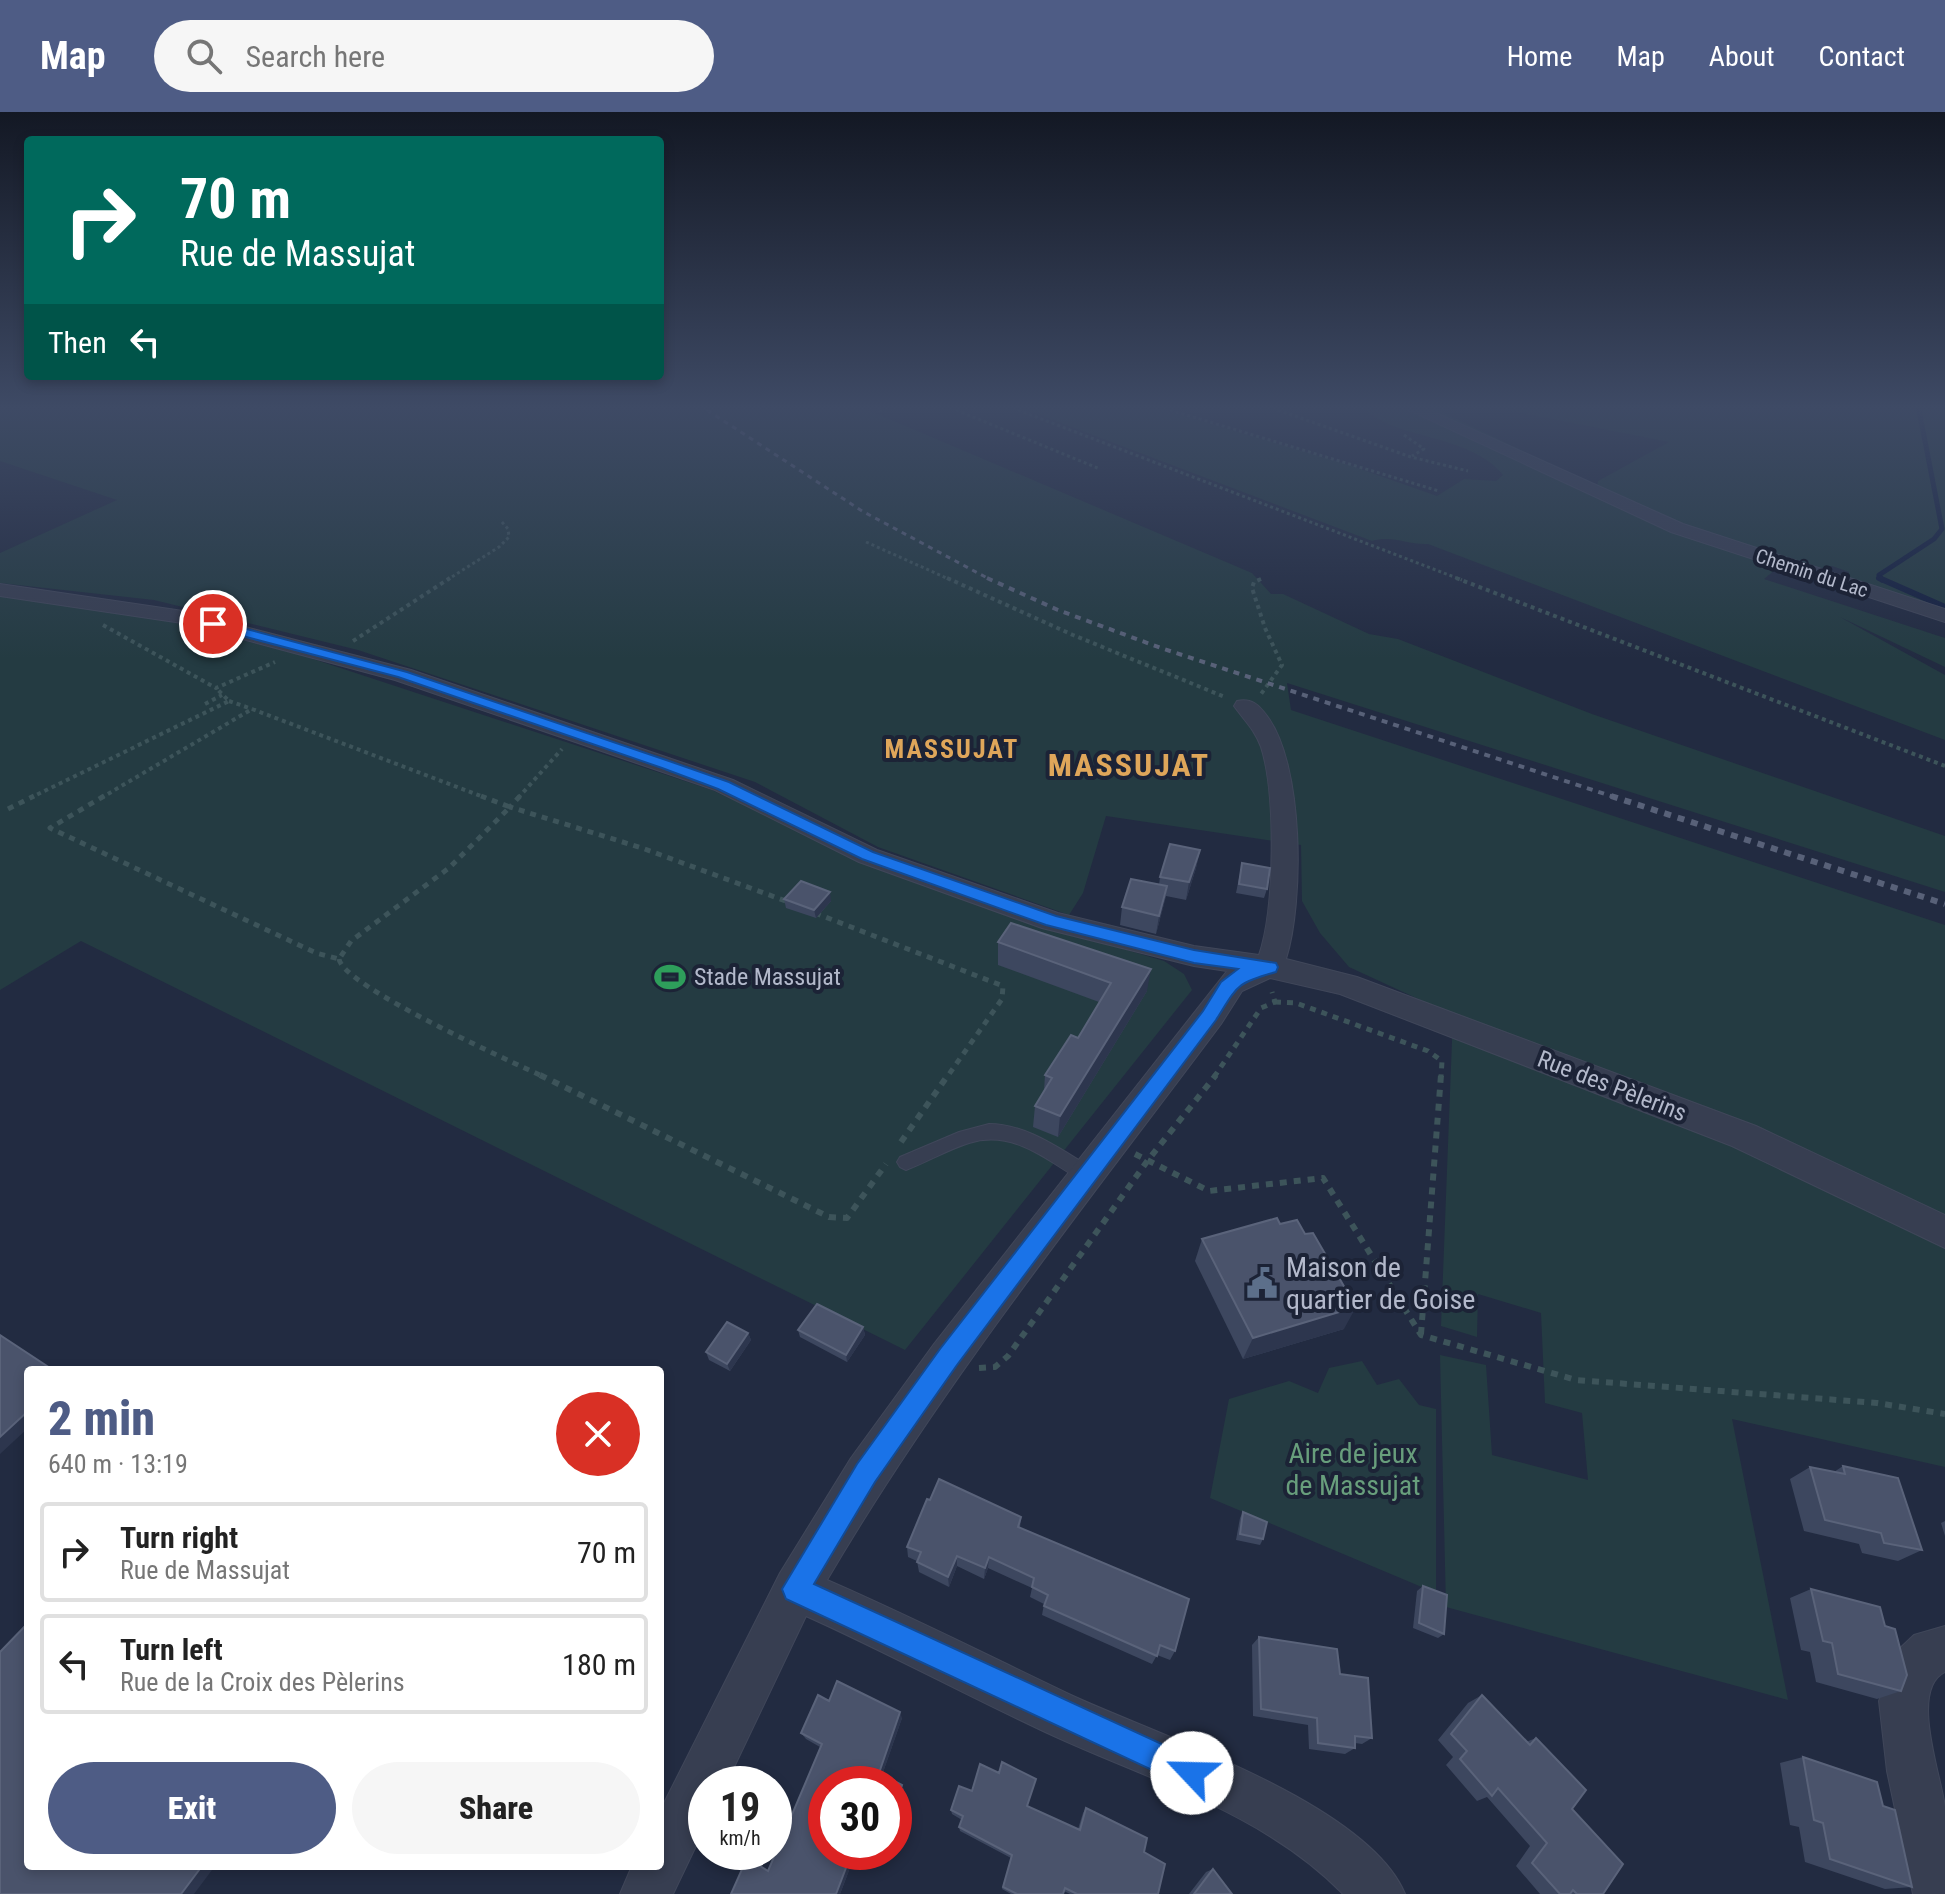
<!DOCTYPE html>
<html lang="en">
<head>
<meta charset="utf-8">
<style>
	body { margin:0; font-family:"Roboto Condensed",sans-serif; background:#f6f6f6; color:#222; height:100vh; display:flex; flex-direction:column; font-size:30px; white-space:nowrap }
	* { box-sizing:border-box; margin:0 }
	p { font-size:26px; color:#767676 }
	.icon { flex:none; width:44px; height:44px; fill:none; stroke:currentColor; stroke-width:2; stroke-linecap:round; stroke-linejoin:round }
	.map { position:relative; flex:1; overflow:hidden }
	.panel { position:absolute; left:24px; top:1254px; width:640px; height:504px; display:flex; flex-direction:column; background:#fff; border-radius:8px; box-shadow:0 4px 12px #0003 }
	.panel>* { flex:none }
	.banner { position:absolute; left:24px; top:24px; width:640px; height:244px; border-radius:8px; box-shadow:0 4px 12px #0003; background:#00695c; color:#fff; overflow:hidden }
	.speed { position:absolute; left:688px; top:1654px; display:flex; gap:16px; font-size:40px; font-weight:700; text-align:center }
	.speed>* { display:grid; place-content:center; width:104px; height:104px; border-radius:50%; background:#fff; box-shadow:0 4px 12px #0003; line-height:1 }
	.speed small { font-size:20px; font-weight:400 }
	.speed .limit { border:12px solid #d22; background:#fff; color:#111 }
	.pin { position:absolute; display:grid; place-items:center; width:68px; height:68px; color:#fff; margin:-34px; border:4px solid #fff; border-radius:50%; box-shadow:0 2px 8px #0007 }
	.me { position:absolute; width:88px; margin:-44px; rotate:294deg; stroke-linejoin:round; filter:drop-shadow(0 0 6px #0008) }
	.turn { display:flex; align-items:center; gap:28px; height:168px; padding:0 24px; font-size:36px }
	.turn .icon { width:104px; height:104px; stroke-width:2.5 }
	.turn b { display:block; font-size:56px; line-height:68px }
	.then { display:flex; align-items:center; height:76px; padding:0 24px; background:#0003; gap:16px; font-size:30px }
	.round { display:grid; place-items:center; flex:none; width:84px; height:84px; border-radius:42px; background:#f6f6f6 }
	.head { display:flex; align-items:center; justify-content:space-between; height:136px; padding:0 24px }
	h1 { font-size:48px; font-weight:800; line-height:60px; color:#4e5c85 }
	.button { display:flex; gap:16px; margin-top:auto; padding:16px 24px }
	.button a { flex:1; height:92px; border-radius:48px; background:#4e5c85; color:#fff; font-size:32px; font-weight:800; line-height:92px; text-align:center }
	.button a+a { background:#f6f6f6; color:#222 }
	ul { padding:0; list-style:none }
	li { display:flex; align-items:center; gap:24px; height:100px; margin:0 16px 12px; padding:0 8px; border:4px solid #e0e0e0; border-radius:8px }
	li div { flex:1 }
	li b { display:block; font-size:30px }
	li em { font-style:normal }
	header { display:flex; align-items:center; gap:48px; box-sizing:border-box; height:112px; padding:0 40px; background:#4e5c85; color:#fff }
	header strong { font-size:38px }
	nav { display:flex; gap:44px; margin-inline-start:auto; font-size:28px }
	.search { width:560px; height:72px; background:#f6f6f6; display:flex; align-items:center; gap:20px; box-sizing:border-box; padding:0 28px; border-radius:44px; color:#767676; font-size:30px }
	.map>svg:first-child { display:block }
</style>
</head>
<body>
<header>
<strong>Map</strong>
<div class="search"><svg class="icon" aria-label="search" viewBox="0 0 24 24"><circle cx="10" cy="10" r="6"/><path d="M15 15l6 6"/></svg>Search here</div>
<nav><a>Home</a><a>Map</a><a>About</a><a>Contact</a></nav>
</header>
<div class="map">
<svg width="1945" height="1782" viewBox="0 0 1945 1782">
	<rect width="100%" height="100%" fill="#222b41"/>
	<g fill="#243b42">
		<path d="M 0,298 L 868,298 L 1252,461 L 1271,482 L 1283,482 L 1369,522 L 1398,527 L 1592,602 L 1945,724 L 1945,780 L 1287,571 L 1291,598 L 1945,813 L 1945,1355 L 1732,1307 L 1788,1588 L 1446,1495 L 1440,1243 L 1486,1253 L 1492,1343 L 1588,1368 L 1582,1301 L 1545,1291 L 1541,1201 L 1478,1182 L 1477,1225 L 1441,1214 L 1453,903 L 1349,855 L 1320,821 L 1302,789 L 1301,733 L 1106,704 L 1083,781 L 1069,803 L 878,735 L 755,670 L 358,538 L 154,488 L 0,471 L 0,441 L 117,388 L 0,349 Z"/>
		<path d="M 1027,298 L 1164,298 L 1349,353 L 1437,384 L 1464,367 L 1496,369 L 1503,363 C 1471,322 1390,326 1367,298 L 1438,298 L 1597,375 L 1598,369 L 1669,330 L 1506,298 L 1945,298 L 1945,500 L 1848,466 L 1849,460 L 1832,454 L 1821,457 L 1787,448 L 1764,467 L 1945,526 L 1945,555 L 1840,505 L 1945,563 L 1945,628 L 1428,432 C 1407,433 1393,423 1372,429 Z"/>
		<path d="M 0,484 L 107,497 L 176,511 L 304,544 L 712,678 L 876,754 L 1019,806 L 1164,849 L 1184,862 L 1192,878 L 905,1238 L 81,829 L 0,878 Z"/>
		<path d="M 1362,1249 L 1377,1273 L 1399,1267 L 1419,1293 L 1436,1297 L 1436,1481 L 1210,1386 L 1229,1287 L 1289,1269 L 1318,1281 L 1329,1256 Z"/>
	</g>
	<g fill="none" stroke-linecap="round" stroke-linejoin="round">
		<path stroke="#142040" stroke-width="5" d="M 1882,468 L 1879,463 L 1934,427 L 1942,417 L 1919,298"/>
		<path stroke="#142040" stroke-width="6" d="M 1879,466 L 1945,495"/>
		<defs>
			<path id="service" d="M 989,1012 C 1028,1012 1062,1039 1094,1057 L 1097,1063 L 1094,1069 L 1088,1071 L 1082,1069 C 1046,1047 1012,1017 969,1031 C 947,1038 927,1050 906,1058 L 900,1055 L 897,1050 L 900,1045 L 959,1020 Z"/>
			<g id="minor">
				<path d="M 1409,298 L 1429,298 L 1683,412 L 1945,497 L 1945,510 L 1671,420 Z"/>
				<path d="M 0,472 L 183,499 L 411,558 L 733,668 L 877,738 L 1058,801 L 1194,834 L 1259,843 C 1275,797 1276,681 1261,635 C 1255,618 1244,608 1234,594 L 1237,589 C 1252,586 1259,593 1267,604 C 1304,653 1304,790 1286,847 L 1357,865 L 1756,1014 L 1945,1103 L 1945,1136 L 1732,1034 L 1340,882 L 1270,866 L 1242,879 L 1221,912 C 1085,1094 942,1272 827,1468 C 910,1504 991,1545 1073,1584 C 1160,1624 1368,1692 1405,1782 L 1343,1782 C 1263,1699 1142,1666 1041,1618 C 962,1581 886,1540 806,1504 L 726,1672 L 706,1672 L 706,1713 L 673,1782 L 620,1782 L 632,1754 L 660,1754 L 660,1699 L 780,1461 L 851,1346 L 934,1232 L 1227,859 L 1194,854 L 1042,816 L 859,750 L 715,678 L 395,568 L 182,511 L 0,484 Z"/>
				<path d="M 1945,1514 L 1945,1560 C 1909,1577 1941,1663 1945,1695 C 1945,1723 1945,1754 1945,1782 L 1913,1782 L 1887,1659 L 1879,1589 L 1896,1540 L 1914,1523 Z"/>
			</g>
		</defs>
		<use href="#service" stroke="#40475a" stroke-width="2"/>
		<use href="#minor" stroke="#40475a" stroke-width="2"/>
		<g stroke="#3d545a" stroke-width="3" stroke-dasharray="3 3" stroke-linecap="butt">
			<path d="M 879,298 L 885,300"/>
			<path d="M 956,298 L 1100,357"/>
			<path d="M 1018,298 L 1462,468"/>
			<path d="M 1170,298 L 1439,379"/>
			<path d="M 1278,298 L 1411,345 L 1468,359"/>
			<path d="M 1404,323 L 1424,337 L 1412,344"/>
			<path d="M 866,430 L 951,468"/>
			<path d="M 447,468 L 499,435 L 509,425 L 508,417 L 501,409"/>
			<path d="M 1258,468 L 1261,467"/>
		</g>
		<g stroke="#3d545a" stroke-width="4" stroke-dasharray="4 4" stroke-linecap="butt">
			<path d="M 947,466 L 1073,523 L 1225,585"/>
			<path d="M 1456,466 L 1945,654"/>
			<path d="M 1261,467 L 1254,470 L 1252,476 L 1265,516 L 1282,553 L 1261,582"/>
			<path d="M 103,513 L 216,576 L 275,550"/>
			<path d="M 353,529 L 450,466"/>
			<path d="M 229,589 L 252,597"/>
			<path d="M 205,592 L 222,583"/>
			<path d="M 252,597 L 486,686"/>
			<path d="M 30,686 L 229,589 L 216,576"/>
			<path d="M 101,686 L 252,597"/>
			<path d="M 518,686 L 562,637"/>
		</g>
		<g stroke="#3d545a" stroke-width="5" stroke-dasharray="6 6" stroke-linecap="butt">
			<path d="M 104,684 L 50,716 L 316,841 L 339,847 L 351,829 L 449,756 L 510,695 L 481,684"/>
			<path d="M 520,684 L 510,695 L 642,736 L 791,791"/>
			<path d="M 8,697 L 34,684"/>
			<path d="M 815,801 L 1003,874 L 1002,887 L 947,965"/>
			<path d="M 339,847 C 343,874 512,950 544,965"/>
			<path d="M 1275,890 L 1296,891 L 1428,939 L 1442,949 L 1441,965"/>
			<path d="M 1214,965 L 1261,896 L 1275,890 L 1272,880"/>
		</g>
		<g stroke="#3d545a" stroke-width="6" stroke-dasharray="7 7" stroke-linecap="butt">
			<path d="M 540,963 L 829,1105 L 847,1106 L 886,1052"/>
			<path d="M 901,1030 L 948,963"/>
			<path d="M 1135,1042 L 1209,1079 L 1323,1066 L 1421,1223 L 1576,1268 L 1877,1291 L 1945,1302"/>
			<path d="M 1421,1222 L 1441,963"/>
			<path d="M 979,1256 L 995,1255 L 1008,1244 L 1148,1048 L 1216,963"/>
		</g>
		<use href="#service" fill="#373e51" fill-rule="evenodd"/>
		<use href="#minor" fill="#373e51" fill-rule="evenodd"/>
		<path stroke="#586178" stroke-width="3" stroke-dasharray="5 5" stroke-linecap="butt" d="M 707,298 L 862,399 L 991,468"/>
		<path stroke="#586178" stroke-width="4" stroke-dasharray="6 6" stroke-linecap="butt" d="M 987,466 L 1058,498 L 1161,536 L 1617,686"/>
		<path stroke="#586178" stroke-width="6" stroke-dasharray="7 7" stroke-linecap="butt" d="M 1611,684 L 1945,792"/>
	</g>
	<g fill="#3d475f">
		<path d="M 1200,738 L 1196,756 L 1186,788 L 1166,784 L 1156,822 L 1120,813 L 1122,795 L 1159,773 L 1160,765 Z"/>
		<path d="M 1242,751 L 1267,777 L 1264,786 L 1236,781 Z"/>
		<path d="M 784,787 L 831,789 L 816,806 L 786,796 Z"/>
		<path d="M 998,830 L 1147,879 L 1058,1025 L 1033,1015 L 1035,994 L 1044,979 L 1045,963 L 1078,926 L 1099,890 L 998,853 Z"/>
		<path d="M 1280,1112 L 1344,1217 L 1243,1247 L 1195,1149 L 1202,1127 Z"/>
		<path d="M 863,1215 L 865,1223 L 847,1250 L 800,1225 L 798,1218 Z"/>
		<path d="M 748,1221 L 751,1228 L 730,1259 L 709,1248 L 706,1240 Z"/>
		<path d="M 1843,1354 L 1922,1438 L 1898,1449 L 1862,1441 L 1859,1432 L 1804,1419 L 1790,1367 L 1810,1355 L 1834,1360 Z"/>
		<path d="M 930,1388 L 1021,1405 L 1020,1416 L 1175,1539 L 1170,1548 L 1157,1543 L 1152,1552 L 1042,1503 L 1044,1492 L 1030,1485 L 1032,1476 L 988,1456 L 984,1467 L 957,1454 L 949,1475 L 919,1460 L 917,1449 L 908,1445 L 907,1435 Z"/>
		<path d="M 1243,1400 L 1263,1427 L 1260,1433 L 1236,1428 L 1240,1406 Z"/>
		<path d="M 1945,1409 L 1945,1424 L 1941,1411 Z"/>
		<path d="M 1423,1474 L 1444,1522 L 1438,1526 L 1413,1516 L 1417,1479 Z"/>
		<path d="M 1811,1477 L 1901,1579 L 1877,1587 L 1816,1570 L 1810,1540 L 1801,1538 L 1790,1486 Z"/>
		<path d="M 1259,1525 L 1340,1562 L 1372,1626 L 1362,1632 L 1355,1631 L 1355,1636 L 1345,1642 L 1309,1637 L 1308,1613 L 1253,1604 L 1252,1533 Z"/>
		<path d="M 1482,1583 L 1526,1630 L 1536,1626 L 1572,1697 L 1603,1782 L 1540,1782 L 1516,1754 L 1530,1734 L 1487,1685 L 1477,1689 L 1446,1653 L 1453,1645 L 1438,1628 L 1468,1591 Z"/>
		<path d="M 829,1589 L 902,1606 L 882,1663 L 902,1673 L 904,1678 L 826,1740 L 856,1740 L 840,1782 L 769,1758 L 820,1635 L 806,1627 L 801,1621 Z"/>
		<path d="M 1803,1645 L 1883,1694 L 1912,1775 L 1885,1777 L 1805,1750 L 1799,1715 L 1790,1713 L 1780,1651 Z"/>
		<path d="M 972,1679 L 1027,1694 L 1078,1717 L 1083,1701 L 1086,1696 L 1144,1740 L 1158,1782 L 1070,1782 L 1064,1779 L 1063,1782 L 1011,1782 L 1002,1777 L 1011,1746 L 960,1719 L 959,1715 L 962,1708 L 952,1702 L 951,1698 Z"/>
		<path d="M 1213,1757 L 1232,1782 L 1189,1782 L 1206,1760 Z"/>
	</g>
	<g fill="#2d364e">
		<path d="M 1200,738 L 1196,756 L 1186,788 L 1189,770 Z"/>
		<path d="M 1167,774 L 1164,792 L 1156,822 L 1159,804 Z"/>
		<path d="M 830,780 L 831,789 L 816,806 L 814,798 Z"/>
		<path d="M 1151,857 L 1147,879 L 1058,1025 L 1060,1004 Z"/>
		<path d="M 1356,1195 L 1344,1217 L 1243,1247 L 1253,1226 Z"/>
		<path d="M 863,1215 L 865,1223 L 847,1250 L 846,1243 Z"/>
		<path d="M 748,1221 L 751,1228 L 730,1259 L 727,1252 Z"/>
		<path d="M 28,1299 L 28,1316 L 0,1342 L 0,1325 Z"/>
		<path d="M 957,1444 L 957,1454 L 949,1475 L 948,1465 Z"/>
		<path d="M 989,1445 L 988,1456 L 984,1467 L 985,1456 Z"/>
		<path d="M 900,1600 L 902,1606 L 881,1666 L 879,1661 Z"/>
		<path d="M 902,1673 L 904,1678 L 894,1705 L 894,1695 Z"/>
		<path d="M 852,1740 L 856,1740 L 840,1782 L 836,1782 Z"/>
		<path d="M 202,1754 L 215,1754 L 194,1782 L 181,1782 Z"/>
	</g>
	<g fill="#4a536b" stroke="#5a637a" stroke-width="2">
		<path d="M 1170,732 L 1200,738 L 1189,770 L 1160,765 Z"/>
		<path d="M 1242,751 L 1270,756 L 1267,777 L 1239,772 Z"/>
		<path d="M 1131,767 L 1167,774 L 1159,804 L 1122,795 Z"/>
		<path d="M 801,769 L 830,780 L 814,798 L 784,787 Z"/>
		<path d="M 1011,811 L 1151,857 L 1060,1004 L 1035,994 L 1052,966 L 1045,963 L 1071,923 L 1078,926 L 1111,871 L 998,830 Z"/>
		<path d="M 1277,1106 L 1280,1112 L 1297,1108 L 1305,1122 L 1313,1121 L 1356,1195 L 1253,1226 L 1202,1127 Z"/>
		<path d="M 817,1192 L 863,1215 L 846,1243 L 798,1218 Z"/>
		<path d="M 727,1210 L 748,1221 L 727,1252 L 706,1240 Z"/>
		<path d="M 0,1223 L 53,1258 L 28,1258 L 28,1299 L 0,1325 Z"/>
		<path d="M 1843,1354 L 1898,1366 L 1922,1438 L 1884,1431 L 1881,1421 L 1825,1408 L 1810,1355 L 1845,1362 Z"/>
		<path d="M 939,1367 L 1021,1405 L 1018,1415 L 1189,1487 L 1175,1539 L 1160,1533 L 1157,1544 L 1044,1494 L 1048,1483 L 1032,1475 L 1034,1466 L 989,1445 L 985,1456 L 957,1444 L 948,1465 L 917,1450 L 921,1440 L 907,1435 L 927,1387 L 930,1388 Z"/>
		<path d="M 1243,1400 L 1267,1410 L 1263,1427 L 1240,1422 Z"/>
		<path d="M 1423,1474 L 1447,1483 L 1444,1522 L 1419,1511 Z"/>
		<path d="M 1811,1477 L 1880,1495 L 1885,1514 L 1895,1517 L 1907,1563 L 1901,1579 L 1838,1562 L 1832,1531 L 1823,1529 Z"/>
		<path d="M 28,1511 L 28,1754 L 202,1754 L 181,1782 L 0,1782 L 0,1540 Z"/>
		<path d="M 1259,1525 L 1337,1537 L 1340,1562 L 1368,1566 L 1372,1626 L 1355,1624 L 1355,1636 L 1318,1631 L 1317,1606 L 1261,1597 Z"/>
		<path d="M 837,1569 L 900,1600 L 879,1661 L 902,1673 L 894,1695 L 894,1672 L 826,1672 L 826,1740 L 852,1740 L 836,1782 L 731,1782 L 747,1746 L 768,1759 L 822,1632 L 801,1621 L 818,1583 L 829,1589 Z"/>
		<path d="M 1482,1583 L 1530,1633 L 1536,1626 L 1586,1678 L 1572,1697 L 1623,1752 L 1603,1782 L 1577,1782 L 1573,1778 L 1570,1782 L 1560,1782 L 1532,1751 L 1547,1731 L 1498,1676 L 1492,1684 L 1460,1647 L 1467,1639 L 1451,1622 Z"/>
		<path d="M 1803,1645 L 1877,1670 L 1883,1694 L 1895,1698 L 1912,1775 L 1830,1747 L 1823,1711 L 1814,1708 Z"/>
		<path d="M 1002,1650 L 1036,1667 L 1027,1694 L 1080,1718 L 1086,1696 L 1147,1726 L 1144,1740 L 1165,1752 L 1158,1782 L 1077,1782 L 1065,1776 L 1063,1782 L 1017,1782 L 1003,1775 L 1012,1743 L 959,1715 L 963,1704 L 951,1698 L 959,1674 L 972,1679 L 980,1652 L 999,1661 Z"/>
		<path d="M 1213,1757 L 1232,1782 L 1194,1782 Z"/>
	</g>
	<linearGradient id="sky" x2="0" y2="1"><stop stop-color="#131824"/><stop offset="0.54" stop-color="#3e4a65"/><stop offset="1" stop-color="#3e4a65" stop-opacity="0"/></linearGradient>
	<rect width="1945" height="547" fill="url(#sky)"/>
	<path fill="#1a73e8" stroke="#114b97" stroke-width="2" d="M 213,508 L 407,560 L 672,650 L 729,670 L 873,740 L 1056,804 L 1194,838 L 1276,851 L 1278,855 L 1276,860 C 1236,871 1238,873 1216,908 L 957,1253 L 875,1370 L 814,1472 L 1203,1651 L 1207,1661 L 1203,1672 L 1192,1676 L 1182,1672 L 786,1487 L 782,1477 L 857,1352 L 940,1237 L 1203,899 L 1221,870 L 1238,857 L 1194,851 L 1046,813 L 862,747 L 718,677 L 662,656 L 398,565 L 208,515 L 207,512 Z"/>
	<defs>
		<symbol id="stadium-bare" viewBox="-9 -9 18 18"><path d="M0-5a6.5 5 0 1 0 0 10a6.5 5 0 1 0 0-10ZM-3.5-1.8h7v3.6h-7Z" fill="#2e9e5b" stroke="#1c2336" stroke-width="2.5" paint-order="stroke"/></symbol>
		<symbol id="civic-bare" viewBox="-9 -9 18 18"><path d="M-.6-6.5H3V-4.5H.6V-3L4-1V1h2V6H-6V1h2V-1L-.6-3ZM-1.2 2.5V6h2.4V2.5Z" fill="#5c6f8a" stroke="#1c2336" stroke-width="2.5" paint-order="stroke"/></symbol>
	</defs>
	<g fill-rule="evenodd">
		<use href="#stadium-bare" x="648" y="843" width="44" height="44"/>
		<use href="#civic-bare" x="1240" y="1149" width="44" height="44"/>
	</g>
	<g text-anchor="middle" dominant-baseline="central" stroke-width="8" stroke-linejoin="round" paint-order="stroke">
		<g font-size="20" fill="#b3b9cb" stroke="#1c2336">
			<text transform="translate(1812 461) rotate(18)">Chemin du Lac</text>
		</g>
		<g font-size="24" fill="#b3b9cb" stroke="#1c2336" text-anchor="start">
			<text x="694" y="865">Stade Massujat</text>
		</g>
		<g font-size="24" fill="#b3b9cb" stroke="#1c2336">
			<text transform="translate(1612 974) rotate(21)">Rue des Pèlerins</text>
		</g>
		<g font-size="26" font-weight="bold" letter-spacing="2" fill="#dfa65a" stroke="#1c2336">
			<text x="952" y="637">MASSUJAT</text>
		</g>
		<g font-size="28" fill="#b3b9cb" stroke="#1c2336" text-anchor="start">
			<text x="1286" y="1155">Maison de<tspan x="1286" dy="32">quartier de Goise</tspan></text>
		</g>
		<g font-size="28" fill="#689e7c" stroke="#1c2336">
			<text x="1353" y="1341">Aire de jeux<tspan x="1353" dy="32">de Massujat</tspan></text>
		</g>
		<g font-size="32" font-weight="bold" letter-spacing="2" fill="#dfa65a" stroke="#1c2336">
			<text x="1129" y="653">MASSUJAT</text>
		</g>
	</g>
</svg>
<div class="speed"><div>19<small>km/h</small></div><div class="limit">30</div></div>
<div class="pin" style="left:213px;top:512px;background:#d93025"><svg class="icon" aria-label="arrive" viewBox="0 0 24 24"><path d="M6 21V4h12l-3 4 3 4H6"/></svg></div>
<svg class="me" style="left:1192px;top:1661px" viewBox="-20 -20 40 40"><circle r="19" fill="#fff"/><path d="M0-13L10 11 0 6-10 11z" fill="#1a73e8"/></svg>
<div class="banner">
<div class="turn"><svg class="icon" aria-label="right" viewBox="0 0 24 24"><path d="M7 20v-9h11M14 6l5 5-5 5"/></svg><div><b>70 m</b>Rue de Massujat</div></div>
<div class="then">Then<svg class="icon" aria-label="left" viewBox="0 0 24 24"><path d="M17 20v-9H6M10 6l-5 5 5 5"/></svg></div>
</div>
<section class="panel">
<div class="head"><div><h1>2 min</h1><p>640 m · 13:19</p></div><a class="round" style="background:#d93025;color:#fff"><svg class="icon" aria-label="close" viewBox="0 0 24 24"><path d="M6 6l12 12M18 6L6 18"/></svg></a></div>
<ul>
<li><svg class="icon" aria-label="right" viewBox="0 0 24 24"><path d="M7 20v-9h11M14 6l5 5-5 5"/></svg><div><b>Turn right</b><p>Rue de Massujat</p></div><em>70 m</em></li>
<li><svg class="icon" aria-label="left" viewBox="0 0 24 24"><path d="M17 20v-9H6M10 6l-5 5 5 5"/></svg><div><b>Turn left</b><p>Rue de la Croix des Pèlerins</p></div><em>180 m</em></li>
</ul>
<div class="button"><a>Exit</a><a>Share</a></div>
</section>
</div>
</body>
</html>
